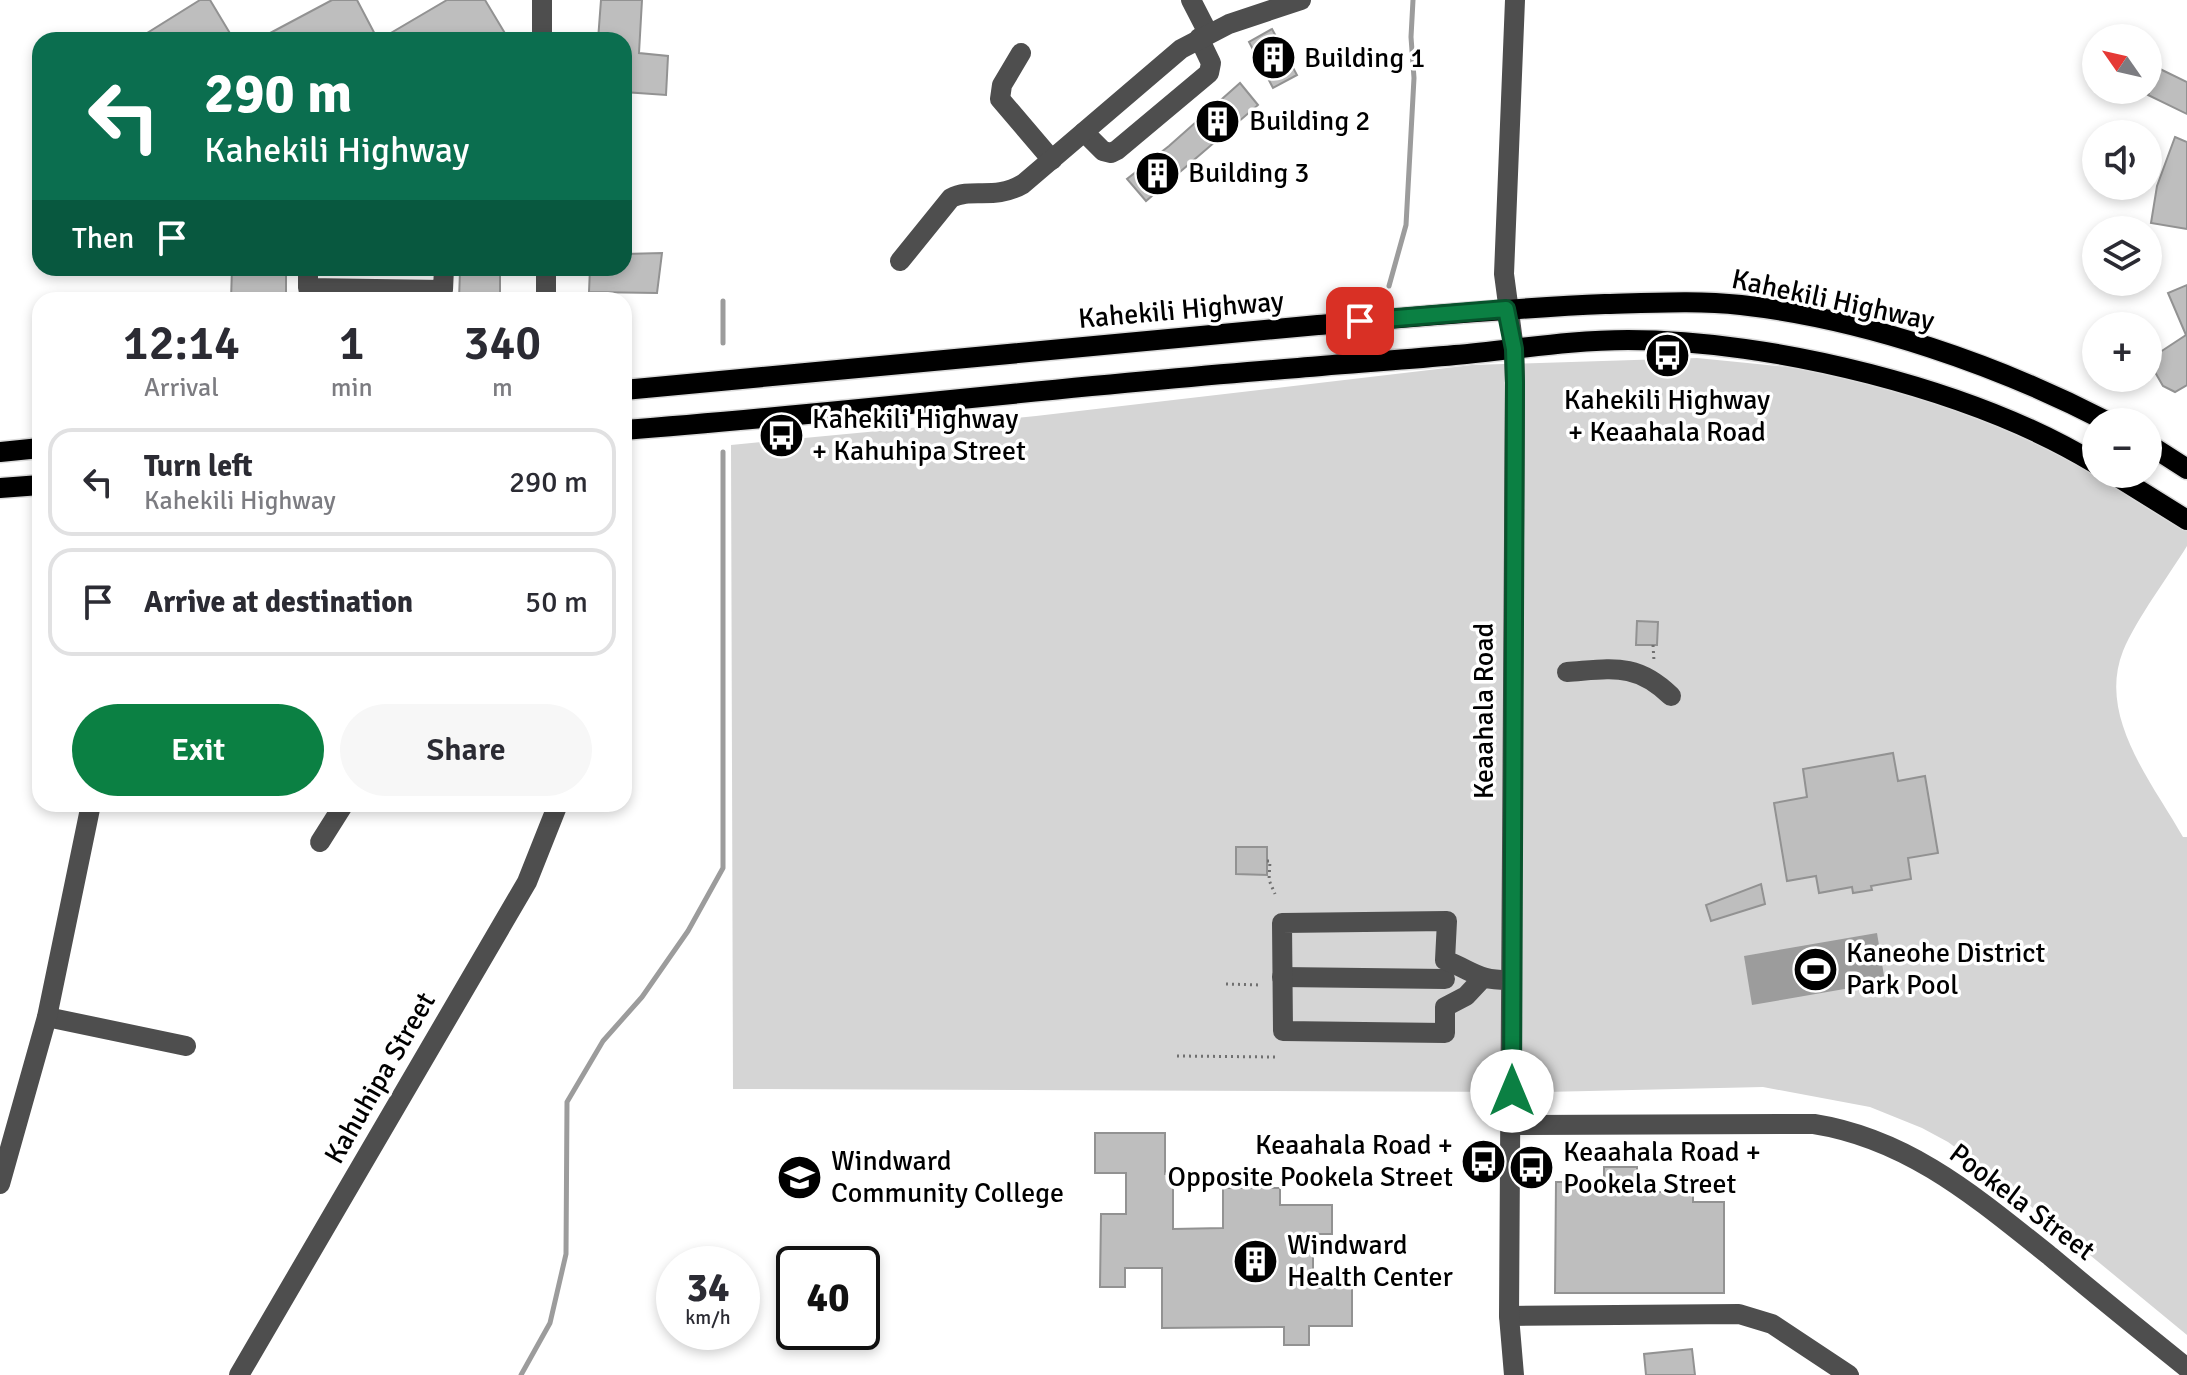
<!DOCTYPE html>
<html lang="en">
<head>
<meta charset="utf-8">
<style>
	body { margin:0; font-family:Signika,sans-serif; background:#f7f7f7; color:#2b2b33; height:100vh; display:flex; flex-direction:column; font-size:30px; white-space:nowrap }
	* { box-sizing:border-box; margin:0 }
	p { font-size:26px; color:#7c7c81 }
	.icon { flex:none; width:44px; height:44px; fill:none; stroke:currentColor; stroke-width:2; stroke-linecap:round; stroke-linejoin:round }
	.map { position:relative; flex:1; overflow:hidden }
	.details { position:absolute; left:32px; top:292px; width:600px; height:520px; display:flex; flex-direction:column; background:#fff; border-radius:24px; box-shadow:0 4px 12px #0003 }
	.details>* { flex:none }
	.top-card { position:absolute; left:32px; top:32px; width:600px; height:244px; border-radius:24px; box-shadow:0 4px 12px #0003; background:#0b6e4f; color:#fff; overflow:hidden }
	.needle { width:52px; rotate:304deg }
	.controls { position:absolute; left:2082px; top:24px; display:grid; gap:16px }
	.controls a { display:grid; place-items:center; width:80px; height:80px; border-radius:50%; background:#fff; box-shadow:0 4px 12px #0003; font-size:40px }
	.speed { position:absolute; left:656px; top:1246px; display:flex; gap:16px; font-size:40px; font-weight:700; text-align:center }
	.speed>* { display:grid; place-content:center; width:104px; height:104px; border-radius:50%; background:#fff; box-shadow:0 4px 12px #0003; line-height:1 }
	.speed small { font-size:20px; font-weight:400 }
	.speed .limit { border:4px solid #111; border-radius:12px; background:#fff; color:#111 }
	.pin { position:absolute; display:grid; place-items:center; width:68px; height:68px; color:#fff; margin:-34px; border-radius:16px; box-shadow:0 4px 12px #0006 }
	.me { position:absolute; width:88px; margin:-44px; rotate:0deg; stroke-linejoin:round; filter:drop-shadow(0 0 6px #0008) }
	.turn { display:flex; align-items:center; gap:28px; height:168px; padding:0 40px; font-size:36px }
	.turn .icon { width:104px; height:104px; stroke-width:2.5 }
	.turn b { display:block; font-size:56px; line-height:68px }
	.then { display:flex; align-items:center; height:76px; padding:0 40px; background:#0003; gap:16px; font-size:30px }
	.eta { display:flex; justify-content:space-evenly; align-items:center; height:136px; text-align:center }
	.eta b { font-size:48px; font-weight:600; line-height:56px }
	.primary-button { display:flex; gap:16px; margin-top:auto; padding:16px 40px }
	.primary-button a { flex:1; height:92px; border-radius:48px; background:#0b8043; color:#fff; font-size:32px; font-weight:600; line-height:92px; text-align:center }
	.primary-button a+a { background:#f7f7f7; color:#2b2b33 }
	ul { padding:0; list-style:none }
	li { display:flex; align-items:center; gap:24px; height:108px; margin:0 16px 12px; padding:0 24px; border:4px solid #e1e1e2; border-radius:24px }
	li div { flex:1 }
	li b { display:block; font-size:30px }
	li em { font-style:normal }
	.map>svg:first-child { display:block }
</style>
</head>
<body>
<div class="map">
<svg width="2187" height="1375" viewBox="0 0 2187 1375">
	<rect width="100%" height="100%" fill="#fff"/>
	<path fill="#d5d5d5" d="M 1697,358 L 1829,371 L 1911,392 L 2046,444 L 2187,531 L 2187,546 C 2168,577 2137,618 2123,651 C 2097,717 2152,782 2183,837 L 2187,837 L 2187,1335 L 1994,1176 L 1948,1142 L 1922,1128 L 1870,1107 L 1763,1087 L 1545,1092 L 733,1089 L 731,445 L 1036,416 L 1472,365 Z"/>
	<path fill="#9c9c9c" d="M 1877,933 L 1885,982 L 1752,1005 L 1744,956 Z"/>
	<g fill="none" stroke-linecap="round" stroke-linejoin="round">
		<g stroke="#9c9c9c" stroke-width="5">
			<path d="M 1389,286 L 1406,225 L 1414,78 L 1411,37 L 1413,0"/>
			<path d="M 723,301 L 723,343"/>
			<path d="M 521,1375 L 550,1323 L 566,1254 L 567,1102 L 603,1041 L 642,997 L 688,931 L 723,868 L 723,452"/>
		</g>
	</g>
	<g fill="#bebebe" stroke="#929292" stroke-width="2">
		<path d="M 200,0 L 210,0 L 234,40 L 136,40 Z"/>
		<path d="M 332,0 L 357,0 L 378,40 L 257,40 Z"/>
		<path d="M 447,0 L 485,0 L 509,40 L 379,40 Z"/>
		<path d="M 601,0 L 642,0 L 639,53 L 668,56 L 666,95 L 624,92 L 624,40 L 598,40 Z"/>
		<path d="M 1272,29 L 1297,75 L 1273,88 L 1249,42 Z"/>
		<path d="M 2160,69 L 2187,82 L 2187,114 L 2148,95 Z"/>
		<path d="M 1240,83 L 1258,105 L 1146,201 L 1127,179 L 1169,146 Z"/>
		<path d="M 2175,137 L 2187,142 L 2187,229 L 2151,223 L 2157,186 Z"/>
		<path d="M 662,253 L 657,293 L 589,292 L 590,268 L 624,268 L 624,254 Z"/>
		<path d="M 232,268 L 286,268 L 286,300 L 231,300 Z"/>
		<path d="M 460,271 L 500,272 L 500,300 L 459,300 Z"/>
		<path d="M 2187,285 L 2187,385 L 2175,392 L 2163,386 L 2148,360 L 2186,335 L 2168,293 Z"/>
		<path d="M 1637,621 L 1658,622 L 1657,645 L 1636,645 Z"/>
		<path d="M 1893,753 L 1898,781 L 1925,776 L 1938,853 L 1908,858 L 1911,879 L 1871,886 L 1872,890 L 1853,893 L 1852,887 L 1819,893 L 1816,876 L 1787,881 L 1774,803 L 1807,797 L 1803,769 Z"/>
		<path d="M 1236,847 L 1267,847 L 1267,875 L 1236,874 Z"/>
		<path d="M 1761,884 L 1765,904 L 1711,921 L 1706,905 Z"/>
		<path d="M 1095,1133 L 1165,1133 L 1165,1174 L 1173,1174 L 1173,1229 L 1223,1228 L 1223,1188 L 1280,1188 L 1280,1205 L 1332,1205 L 1332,1234 L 1313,1234 L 1313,1288 L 1352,1288 L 1352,1326 L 1309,1326 L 1309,1345 L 1284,1345 L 1284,1327 L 1162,1328 L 1162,1268 L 1125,1268 L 1125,1287 L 1100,1287 L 1101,1214 L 1126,1214 L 1126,1173 L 1095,1173 Z"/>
		<path d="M 1604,1167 L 1637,1167 L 1637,1185 L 1647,1185 L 1647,1192 L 1693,1192 L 1693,1202 L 1724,1202 L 1724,1293 L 1555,1293 L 1556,1182 L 1604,1182 Z"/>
		<path d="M 1692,1349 L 1695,1375 L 1646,1375 L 1644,1354 Z"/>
	</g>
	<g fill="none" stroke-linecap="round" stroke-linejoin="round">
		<defs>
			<g id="major">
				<path d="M 624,390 C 855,369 1087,346 1318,325 C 1414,317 1509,308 1605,304 C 1651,303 1695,300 1741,305 C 1865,319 1998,365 2108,422"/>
				<path d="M 624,430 C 849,413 1073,385 1298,368 C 1350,363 1403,360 1455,355 C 1513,350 1570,340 1628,340 C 1772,340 1973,389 2096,464"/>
				<path d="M 2148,444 L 2187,469"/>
				<path d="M 0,452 L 40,448"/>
				<path d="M 2113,474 L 2187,520"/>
				<path d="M 0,488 L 40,485"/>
			</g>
		</defs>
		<use href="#major" stroke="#dbdbdb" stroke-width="23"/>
		<g stroke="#707070" stroke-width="3" stroke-dasharray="2 4" stroke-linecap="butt">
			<path d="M 1653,645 L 1654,661"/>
			<path d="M 1267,861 L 1270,861 L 1269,880 L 1275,894"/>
			<path d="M 1226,984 L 1262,985"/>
			<path d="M 1177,1056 L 1275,1057"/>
		</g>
		<g stroke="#4e4e4e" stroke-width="20">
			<path d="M 1191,0 L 1208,33"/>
			<path d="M 542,40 L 542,0"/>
			<path d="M 1021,53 L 1002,85 L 1000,99 L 1052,160"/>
			<path d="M 1084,132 L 1103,151 L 1111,153 L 1117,150 L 1209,73 L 1211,63 L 1199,38"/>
			<path d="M 900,261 L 951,198 C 972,187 994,201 1023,184 L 1181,49 L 1229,24 L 1301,0"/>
			<path d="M 308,268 L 308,288 L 443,290 L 444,268"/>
			<path d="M 546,268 L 546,300"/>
			<path d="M 1567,672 C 1612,669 1636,662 1671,696"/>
			<path d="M 320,842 L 344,804"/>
			<path d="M 1282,977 L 1445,979"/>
			<path d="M 1481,980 L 1466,996 L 1445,1007 L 1445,1033 L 1283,1031 L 1282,923 L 1447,921 L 1445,960 C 1475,972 1478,981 1512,980"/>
			<path d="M 47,1017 L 186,1046"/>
			<path d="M 1512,1125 L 1814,1124 C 1909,1139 1977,1198 2050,1256 C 2095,1294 2141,1331 2187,1368"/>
			<path d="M 0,1184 L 47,1017 L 91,804"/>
			<path d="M 1509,1316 L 1739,1314 L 1772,1324 L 1849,1375"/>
			<path d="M 239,1375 L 527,882 L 558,804"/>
			<path d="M 1514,1375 L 1509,1316 L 1515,383 L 1514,349 L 1504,274 L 1515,0"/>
		</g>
		<use href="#major" stroke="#000" stroke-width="20"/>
	</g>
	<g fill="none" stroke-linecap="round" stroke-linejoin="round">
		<defs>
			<path id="route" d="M 1360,321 L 1506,309 L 1514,349 L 1515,383 L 1512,1091"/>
		</defs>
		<use href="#route" stroke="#07532c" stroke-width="20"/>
		<use href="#route" stroke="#0b8043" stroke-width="14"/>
	</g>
	<defs>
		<symbol id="building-disc" viewBox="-11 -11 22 22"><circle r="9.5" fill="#000" stroke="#fff"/><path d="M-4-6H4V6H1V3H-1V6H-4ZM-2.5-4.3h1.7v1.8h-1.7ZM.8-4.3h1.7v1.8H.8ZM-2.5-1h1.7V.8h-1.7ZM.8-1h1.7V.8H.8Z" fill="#fff"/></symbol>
		<symbol id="bus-disc" viewBox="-11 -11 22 22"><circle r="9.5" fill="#000" stroke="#fff"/><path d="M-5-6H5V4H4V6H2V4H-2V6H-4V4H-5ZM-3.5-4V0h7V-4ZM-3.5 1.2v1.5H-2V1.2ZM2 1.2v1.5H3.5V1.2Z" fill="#fff"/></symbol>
		<symbol id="stadium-disc" viewBox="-11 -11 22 22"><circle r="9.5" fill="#000" stroke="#fff"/><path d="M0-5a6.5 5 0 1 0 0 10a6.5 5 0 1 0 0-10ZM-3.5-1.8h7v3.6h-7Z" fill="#fff"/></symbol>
		<symbol id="university-disc" viewBox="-11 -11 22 22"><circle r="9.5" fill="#000" stroke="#fff"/><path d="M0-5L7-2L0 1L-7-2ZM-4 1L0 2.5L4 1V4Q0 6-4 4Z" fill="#fff"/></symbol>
	</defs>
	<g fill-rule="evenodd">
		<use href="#building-disc" x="1248" y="32" width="51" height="51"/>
		<use href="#building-disc" x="1192" y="96" width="51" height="51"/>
		<use href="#building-disc" x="1132" y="148" width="51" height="51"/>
		<use href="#bus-disc" x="1642" y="330" width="51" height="51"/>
		<use href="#bus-disc" x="756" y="410" width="51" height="51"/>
		<use href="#stadium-disc" x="1790" y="944" width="51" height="51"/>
		<use href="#bus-disc" x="1458" y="1136" width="51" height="51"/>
		<use href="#bus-disc" x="1506" y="1142" width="51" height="51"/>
		<use href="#university-disc" x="774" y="1152" width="51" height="51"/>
		<use href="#building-disc" x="1230" y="1236" width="51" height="51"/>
	</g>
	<g text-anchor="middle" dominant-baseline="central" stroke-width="7" stroke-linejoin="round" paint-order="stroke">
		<g font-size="28" fill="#000" stroke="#fff" text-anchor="start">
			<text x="1304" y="58">Building 1</text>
			<text x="1249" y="121">Building 2</text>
			<text x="1188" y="173">Building 3</text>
			<text x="1667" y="400" text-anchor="middle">Kahekili Highway<tspan x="1667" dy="32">+ Keaahala Road</tspan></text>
			<text x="812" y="419">Kahekili Highway<tspan x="812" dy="32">+ Kahuhipa Street</tspan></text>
			<text x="1846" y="953">Kaneohe District<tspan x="1846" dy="32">Park Pool</tspan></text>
			<text x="1453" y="1145" text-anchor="end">Keaahala Road +<tspan x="1453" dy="32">Opposite Pookela Street</tspan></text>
			<text x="1563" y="1152">Keaahala Road +<tspan x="1563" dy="32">Pookela Street</tspan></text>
			<text x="831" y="1161">Windward<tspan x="831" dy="32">Community College</tspan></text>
			<text x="1287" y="1245">Windward<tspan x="1287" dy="32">Health Center</tspan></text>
		</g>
		<g font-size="28" fill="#000" stroke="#fff">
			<text transform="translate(1833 300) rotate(12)">Kahekili Highway</text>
			<text transform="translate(1181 310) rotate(-5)">Kahekili Highway</text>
			<text transform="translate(1484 711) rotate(-90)">Keaahala Road</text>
			<text transform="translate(380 1078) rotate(-60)">Kahuhipa Street</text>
			<text transform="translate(2022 1202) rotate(37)">Pookela Street</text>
		</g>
	</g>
</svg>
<div class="controls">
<a><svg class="needle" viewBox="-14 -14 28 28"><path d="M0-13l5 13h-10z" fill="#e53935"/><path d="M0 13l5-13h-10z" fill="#7c7c81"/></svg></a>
<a><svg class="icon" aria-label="sound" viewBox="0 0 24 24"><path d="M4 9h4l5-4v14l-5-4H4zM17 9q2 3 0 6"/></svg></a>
<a><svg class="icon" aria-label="layers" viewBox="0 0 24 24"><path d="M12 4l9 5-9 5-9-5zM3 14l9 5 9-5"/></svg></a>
<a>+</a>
<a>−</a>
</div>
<div class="speed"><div>34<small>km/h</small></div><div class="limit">40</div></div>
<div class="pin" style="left:1360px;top:321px;background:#d93025"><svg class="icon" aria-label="arrive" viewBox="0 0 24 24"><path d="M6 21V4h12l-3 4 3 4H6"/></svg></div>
<svg class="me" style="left:1512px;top:1091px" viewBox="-20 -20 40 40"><circle r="19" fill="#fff"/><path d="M0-13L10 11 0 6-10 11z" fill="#0b8043"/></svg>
<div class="top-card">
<div class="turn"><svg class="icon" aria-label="left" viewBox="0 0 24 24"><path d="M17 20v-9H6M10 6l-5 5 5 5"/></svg><div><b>290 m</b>Kahekili Highway</div></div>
<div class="then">Then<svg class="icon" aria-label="arrive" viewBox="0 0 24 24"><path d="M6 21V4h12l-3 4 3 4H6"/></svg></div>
</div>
<section class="details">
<div class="eta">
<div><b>12:14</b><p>Arrival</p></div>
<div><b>1</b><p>min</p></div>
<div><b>340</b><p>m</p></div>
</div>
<ul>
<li><svg class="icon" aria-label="left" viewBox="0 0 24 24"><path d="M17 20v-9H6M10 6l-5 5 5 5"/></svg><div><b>Turn left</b><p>Kahekili Highway</p></div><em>290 m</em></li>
<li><svg class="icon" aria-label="arrive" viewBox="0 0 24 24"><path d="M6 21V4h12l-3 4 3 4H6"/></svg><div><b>Arrive at destination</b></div><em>50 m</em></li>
</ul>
<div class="primary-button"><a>Exit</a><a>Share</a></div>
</section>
</div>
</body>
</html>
